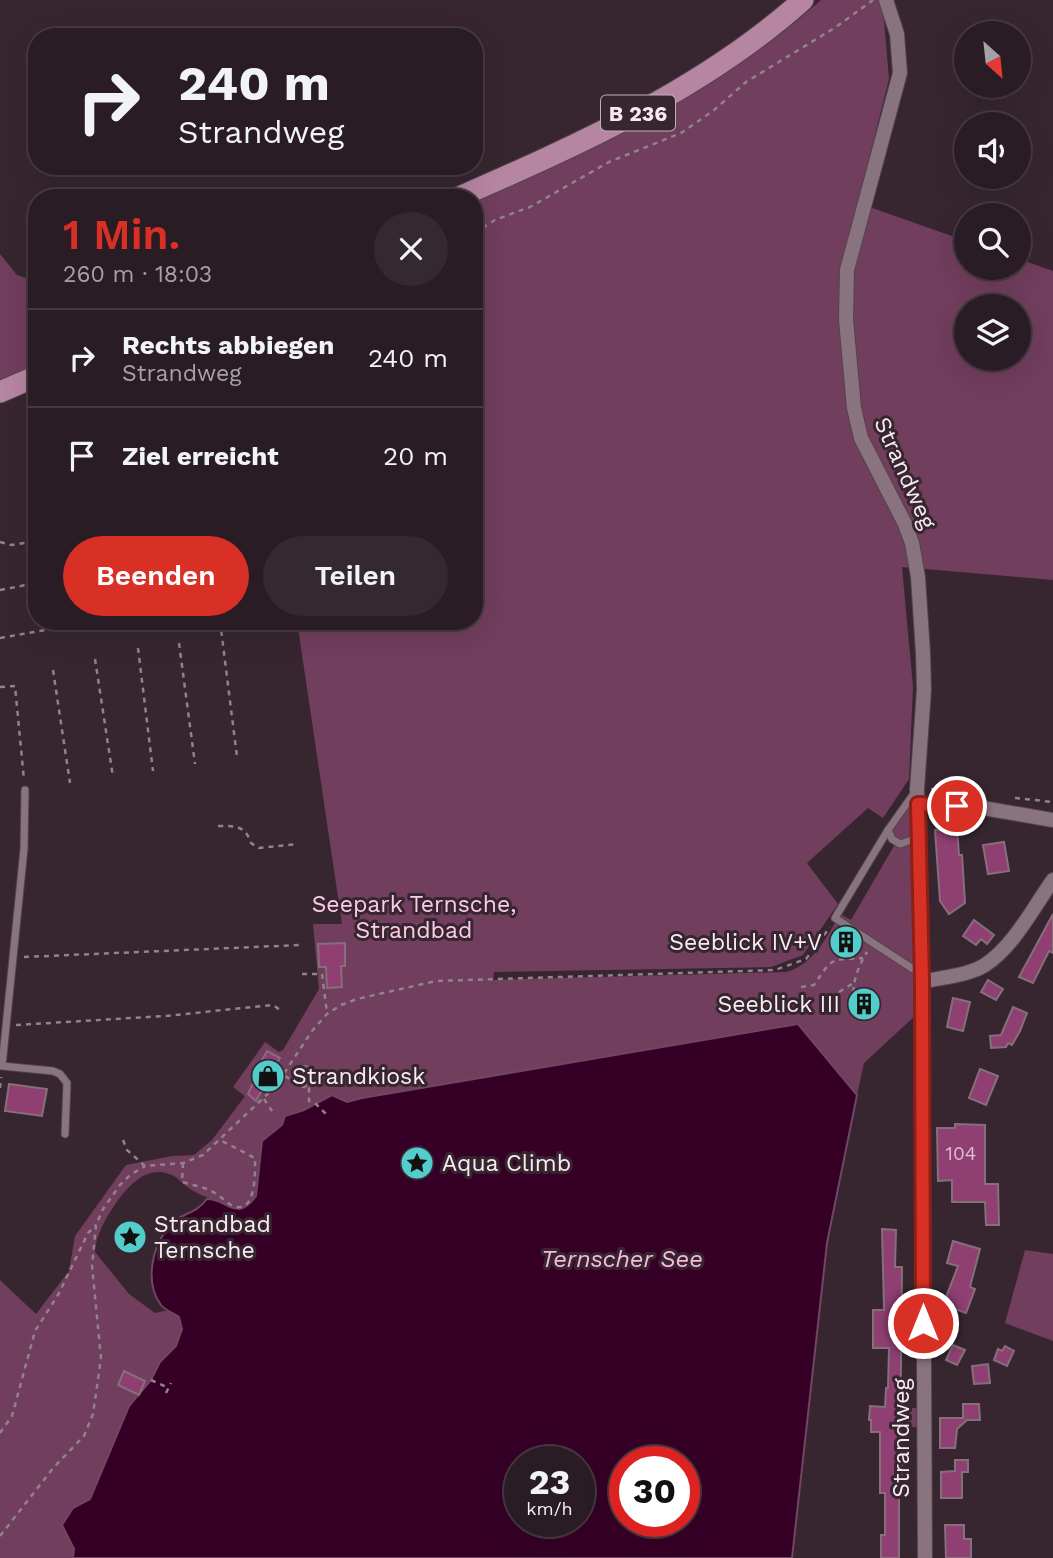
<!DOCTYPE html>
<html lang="de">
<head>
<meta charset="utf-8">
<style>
	body { margin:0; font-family:"Work Sans",sans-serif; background:#352931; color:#f1f3f6; height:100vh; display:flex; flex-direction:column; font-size:26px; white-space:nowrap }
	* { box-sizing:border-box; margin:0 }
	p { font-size:23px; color:#a5a1a6 }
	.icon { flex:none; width:38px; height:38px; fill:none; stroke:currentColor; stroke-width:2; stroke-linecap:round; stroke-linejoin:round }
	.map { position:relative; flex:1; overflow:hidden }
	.drawer { position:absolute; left:28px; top:189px; width:455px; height:441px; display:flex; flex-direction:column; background:#291c24; border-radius:28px; box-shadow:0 7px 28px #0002,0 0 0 2px #453a41 }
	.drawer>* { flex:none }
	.top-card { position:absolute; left:28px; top:28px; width:455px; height:147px; border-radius:28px; box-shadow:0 7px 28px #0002,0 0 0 2px #453a41; background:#291c24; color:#f1f3f6; overflow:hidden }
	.needle { width:46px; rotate:153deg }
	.tools { position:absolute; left:954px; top:21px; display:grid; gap:14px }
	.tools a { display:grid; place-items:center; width:77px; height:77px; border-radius:50%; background:#291c24; box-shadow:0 7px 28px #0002,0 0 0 2px #453a41; font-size:35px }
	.speed { position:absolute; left:504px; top:1446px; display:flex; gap:14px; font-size:35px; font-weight:700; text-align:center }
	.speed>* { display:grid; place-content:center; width:91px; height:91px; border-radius:50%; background:#291c24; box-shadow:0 7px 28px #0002,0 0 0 2px #453a41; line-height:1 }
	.speed small { font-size:18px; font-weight:400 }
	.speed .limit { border:10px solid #d22; background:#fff; color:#111 }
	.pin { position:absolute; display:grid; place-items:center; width:60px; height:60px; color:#fff; margin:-30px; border:4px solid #fff; border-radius:50%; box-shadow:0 2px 7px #0007 }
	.me { position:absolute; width:77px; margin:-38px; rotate:0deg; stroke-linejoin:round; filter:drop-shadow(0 0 5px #0008) }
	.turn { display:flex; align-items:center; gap:24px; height:147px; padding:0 35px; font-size:32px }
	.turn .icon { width:91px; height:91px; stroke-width:2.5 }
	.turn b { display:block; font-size:49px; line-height:60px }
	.round { display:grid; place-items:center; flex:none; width:74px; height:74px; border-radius:37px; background:#352931 }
	.head { display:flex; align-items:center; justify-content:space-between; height:119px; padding:0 35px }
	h1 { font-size:42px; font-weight:600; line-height:52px; color:#d93025 }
	.cta { display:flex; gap:14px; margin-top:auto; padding:14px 35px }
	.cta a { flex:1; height:80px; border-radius:42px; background:#d93025; color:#fff; font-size:28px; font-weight:600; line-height:80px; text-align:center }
	.cta a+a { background:#352931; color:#f1f3f6 }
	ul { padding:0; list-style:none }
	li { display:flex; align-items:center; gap:21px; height:98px; padding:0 35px; border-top:2px solid #453a41 }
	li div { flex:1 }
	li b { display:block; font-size:26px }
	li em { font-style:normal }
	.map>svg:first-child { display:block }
</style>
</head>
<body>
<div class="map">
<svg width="1053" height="1558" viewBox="0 0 1053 1558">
	<rect width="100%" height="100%" fill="#372630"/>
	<g fill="#713e5d" fill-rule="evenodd">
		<path d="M 821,0 L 880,0 L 883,8 L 889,79 L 858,203 L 966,241 L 966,268 L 1018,268 L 1019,259 L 1053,271 L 1053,580 L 902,567 L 913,687 L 909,779 L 883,818 L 868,808 L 807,863 L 838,904 L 803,955 L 771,967 L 494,972 L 493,980 L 786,972 C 813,965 827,937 840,914 L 851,920 L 898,839 L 891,832 L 908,806 L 912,806 L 917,1014 L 864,1063 L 857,1095 L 798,1025 L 362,1098 L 347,1102 L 316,1102 L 304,1110 L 285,1116 L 282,1125 L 262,1141 L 256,1196 C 239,1219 234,1206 215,1200 C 204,1197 196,1193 186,1186 C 182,1183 178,1178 174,1176 C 148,1163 129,1185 116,1203 C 106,1218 96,1234 95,1252 L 129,1294 L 155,1313 L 168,1310 L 179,1317 L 182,1329 L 176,1346 L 160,1362 L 151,1380 L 129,1406 L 90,1499 L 73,1508 L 74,1549 L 73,1558 L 0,1558 L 0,1280 L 36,1314 L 69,1271 L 75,1236 L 126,1165 L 172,1156 L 194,1155 L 212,1140 L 245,1096 L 233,1087 L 265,1042 L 279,1052 L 283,1050 L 319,989 L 313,924 L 342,924 L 297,621 L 474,621 L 474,201 C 558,161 644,123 723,74 C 758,53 790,27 821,0 ZM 966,306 L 1018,306 L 1018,359 L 966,359 Z"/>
		<path d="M 0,254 L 17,275 L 37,282 L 37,376 L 0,392 Z"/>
		<path d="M 1025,1250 L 1053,1254 L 1053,1341 L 1005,1323 Z"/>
		<path d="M 901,1408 L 917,1408 L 917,1427 L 900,1427 Z"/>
	</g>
	<path fill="#360026" stroke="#704663" stroke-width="2" fill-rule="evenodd" d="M 798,1024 L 857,1095 L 827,1243 L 792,1558 L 73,1558 L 74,1549 L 62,1525 L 73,1508 L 90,1499 L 129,1406 L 151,1380 L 160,1362 L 176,1346 L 182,1329 L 179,1317 C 173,1313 165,1310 161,1305 C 143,1281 153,1238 176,1220 C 188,1211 195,1214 207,1199 C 228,1199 236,1223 256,1196 L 262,1141 L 282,1125 L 285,1116 L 304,1110 L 332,1095 L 347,1102 L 362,1098 ZM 579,1461 L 579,1521 L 520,1521 L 520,1461 ZM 684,1461 L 684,1521 L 625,1521 L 625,1461 Z"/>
	<g fill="#8f3f72" stroke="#846f7b" stroke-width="2">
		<path d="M 957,828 L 959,855 L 962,855 L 965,903 L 949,914 L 940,901 L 935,830 Z"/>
		<path d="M 1004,842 L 1009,871 L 988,874 L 983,845 Z"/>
		<path d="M 1053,914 L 1053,953 L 1049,951 L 1033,983 L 1019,977 Z"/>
		<path d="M 974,920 L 994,935 L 987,944 L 981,939 L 976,945 L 963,936 Z"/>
		<path d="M 345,943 L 345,966 L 341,966 L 342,987 L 327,988 L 326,967 L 319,967 L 318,944 Z"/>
		<path d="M 988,980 L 1003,989 L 996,1000 L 981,992 Z"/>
		<path d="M 953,998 L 970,1002 L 963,1031 L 947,1027 Z"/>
		<path d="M 1013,1007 L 1027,1013 L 1020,1031 L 1012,1045 L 1008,1043 L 1006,1047 L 991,1048 L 990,1036 L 1001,1035 Z"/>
		<path d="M 267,1051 L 280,1058 L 256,1101 L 248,1094 L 256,1077 L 253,1076 Z"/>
		<circle cx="305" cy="1075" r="9"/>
		<path d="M 980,1069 L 998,1076 L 986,1105 L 969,1098 Z"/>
		<path d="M 9,1084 L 47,1089 L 42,1116 L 5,1111 Z"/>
		<path d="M 955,1124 L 985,1125 L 985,1184 L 998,1184 L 999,1225 L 986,1225 L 985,1202 L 952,1202 L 952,1180 L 938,1181 L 937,1128 L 955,1128 Z"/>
		<path d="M 882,1229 L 896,1230 L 895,1267 L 902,1267 L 900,1455 L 902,1455 L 901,1493 L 899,1493 L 899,1558 L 881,1558 L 881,1535 L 885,1535 L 885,1493 L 880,1493 L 880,1432 L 871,1432 L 871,1420 L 869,1420 L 870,1406 L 885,1407 L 886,1388 L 888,1388 L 889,1348 L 873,1348 L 873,1310 L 884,1310 Z"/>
		<path d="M 953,1241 L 980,1249 L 970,1287 L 975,1289 L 966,1313 L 943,1305 L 958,1266 L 947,1263 Z"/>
		<path d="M 953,1345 L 965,1350 L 957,1365 L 946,1360 Z"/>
		<path d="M 1005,1346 L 1014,1351 L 1007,1366 L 994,1360 L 998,1349 L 1002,1351 Z"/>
		<path d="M 988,1364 L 990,1383 L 974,1384 L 972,1366 Z"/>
		<path d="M 124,1371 L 145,1381 L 139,1395 L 118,1385 Z"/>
		<path d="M 963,1404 L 979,1404 L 980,1420 L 967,1420 L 957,1429 L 955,1448 L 940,1448 L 940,1418 L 963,1418 Z"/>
		<path d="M 955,1460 L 968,1460 L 968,1472 L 962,1472 L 962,1498 L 941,1498 L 941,1472 L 955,1471 Z"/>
		<path d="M 945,1525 L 964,1525 L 964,1539 L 971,1539 L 971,1558 L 946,1558 Z"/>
	</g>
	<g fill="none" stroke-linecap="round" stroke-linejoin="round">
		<defs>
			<g id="lane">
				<path d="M 25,790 L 24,849 L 2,1066 L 53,1071 L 60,1074 L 67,1083 L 65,1134"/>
				<path d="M 915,792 L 888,830 L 835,918 L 913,969 L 921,971"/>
				<path d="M 888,830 L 892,839 L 900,844 L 918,838"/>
			</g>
			<g id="street">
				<path d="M 886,0 L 897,34 L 900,73 L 847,270 L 846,320 L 854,408 L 861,438 L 905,524 L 912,543 L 918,577 L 923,653 L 924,690 L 917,789 L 922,982 L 925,1558"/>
				<path d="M 918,804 L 977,807 L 1053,820"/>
				<path d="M 922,982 C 942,977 967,976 985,965 C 1014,946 1033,908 1053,880"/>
			</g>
			<g id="primary">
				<path d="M 457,198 C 578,145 704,89 803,0"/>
				<path d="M 0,392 L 37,376"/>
			</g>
		</defs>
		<use href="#lane" stroke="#52444c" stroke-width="9"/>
		<use href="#street" stroke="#52444c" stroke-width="16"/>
		<use href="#primary" stroke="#52444c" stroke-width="23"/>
		<g stroke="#91838b" stroke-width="2.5" stroke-dasharray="5 5" stroke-linecap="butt">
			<path d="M 474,233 L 495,220 L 530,207 L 609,162 L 681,133 L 713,111 L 746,82 L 836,27 L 873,0"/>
			<path d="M 0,542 L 11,545 L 37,541"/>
			<path d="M 0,590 L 37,583"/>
			<path d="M 220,621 L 237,757"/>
			<path d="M 0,638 L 96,621"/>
			<path d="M 179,643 L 195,764"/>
			<path d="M 138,648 L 153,771"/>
			<path d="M 95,659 L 113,777"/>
			<path d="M 53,670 L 70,783"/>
			<path d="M 0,687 L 15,686 L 24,780"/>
			<path d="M 931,789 L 945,790"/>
			<path d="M 1015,798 L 1053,802"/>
			<path d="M 218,826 C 235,826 245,825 251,843 L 259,848 L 298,844"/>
			<path d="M 24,957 L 300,945"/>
			<path d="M 302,974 L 322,974 L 327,1013"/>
			<path d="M 801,987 L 814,985 C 833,957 829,960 863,958"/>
			<path d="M 839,992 L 852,984"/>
			<path d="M 856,1012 C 850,989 855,972 867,952"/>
			<path d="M 16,1025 L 165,1016 L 273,1005 L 283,1012"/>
			<path d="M 285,1076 L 303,1087 L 309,1085 L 309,1101 L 314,1102 L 327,1115"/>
			<path d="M 0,1088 L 1,1077"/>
			<path d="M 264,1099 L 272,1111"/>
			<path d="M 123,1140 L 127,1150 L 145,1166 L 183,1163 L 203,1155 L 275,1087 L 312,1031 L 327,1014 L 341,1005 L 357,999 L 436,981 L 775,970 L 806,959 L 830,927"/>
			<path d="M 183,1163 L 182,1182 C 193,1185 205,1187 215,1193 C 221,1196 226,1203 233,1206 C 257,1215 255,1171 255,1158 L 222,1141"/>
			<path d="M 151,1380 L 169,1388"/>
			<path d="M 166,1393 L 171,1383"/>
			<path d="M 0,1433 L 12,1416 L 35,1331 L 58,1295 L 88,1233 L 96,1225"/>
			<path d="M 0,1536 L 54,1467 L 84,1436 L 93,1414 L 101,1358 L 92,1266 L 96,1225 L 103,1209 L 120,1185 L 130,1175 L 145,1166"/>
		</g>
		<use href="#lane" stroke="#88737f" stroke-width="7"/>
		<use href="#street" stroke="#88737f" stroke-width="14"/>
		<use href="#primary" stroke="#b685a2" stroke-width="21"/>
	</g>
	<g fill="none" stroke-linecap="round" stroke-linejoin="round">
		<defs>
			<path id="route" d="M 923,1323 L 922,982 L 918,804 L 957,806"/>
		</defs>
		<use href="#route" stroke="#8d1f18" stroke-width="18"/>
		<use href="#route" stroke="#d93025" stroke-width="12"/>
	</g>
	<defs>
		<symbol id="building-disc" viewBox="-11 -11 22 22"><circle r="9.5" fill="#53cdcb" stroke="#372630"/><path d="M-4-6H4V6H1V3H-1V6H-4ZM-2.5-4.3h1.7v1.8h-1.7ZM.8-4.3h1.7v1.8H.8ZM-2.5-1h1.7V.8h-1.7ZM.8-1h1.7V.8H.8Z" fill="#111"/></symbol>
		<symbol id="shop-disc" viewBox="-11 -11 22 22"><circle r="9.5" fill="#53cdcb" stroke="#372630"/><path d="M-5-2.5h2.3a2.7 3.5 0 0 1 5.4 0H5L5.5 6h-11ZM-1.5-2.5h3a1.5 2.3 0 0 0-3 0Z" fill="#111"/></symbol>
		<symbol id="sight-disc" viewBox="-11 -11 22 22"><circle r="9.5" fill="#53cdcb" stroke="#372630"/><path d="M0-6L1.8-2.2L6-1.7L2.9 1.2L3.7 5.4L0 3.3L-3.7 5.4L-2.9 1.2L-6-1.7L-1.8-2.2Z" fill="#111"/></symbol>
	</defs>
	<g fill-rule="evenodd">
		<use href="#building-disc" x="827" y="923" width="38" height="38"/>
		<use href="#building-disc" x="845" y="985" width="38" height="38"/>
		<use href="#shop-disc" x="249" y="1057" width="38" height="38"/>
		<use href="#sight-disc" x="398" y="1144" width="38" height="38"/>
		<use href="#sight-disc" x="111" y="1218" width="38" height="38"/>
	</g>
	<g text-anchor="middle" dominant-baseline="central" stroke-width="6" stroke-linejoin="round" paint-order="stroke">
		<g font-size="19" fill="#ddc0d2">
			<text x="961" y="1153">104</text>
		</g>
		<rect fill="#372630" stroke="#bdb0b8" stroke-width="2" x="601" y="95.5" width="74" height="35" rx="5"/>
		<g font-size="21" font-weight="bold" fill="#f7ebf2">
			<text x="638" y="113">B 236</text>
		</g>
		<g font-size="23" fill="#f7ebf2" stroke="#372630">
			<text transform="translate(905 473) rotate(66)">Strandweg</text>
			<text transform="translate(901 1438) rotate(-90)">Strandweg</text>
		</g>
		<g font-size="23" fill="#facce6" stroke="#372630">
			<text x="414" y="904">Seepark Ternsche,<tspan x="414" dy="26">Strandbad</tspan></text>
		</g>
		<g font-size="23" fill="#f7ebf2" stroke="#372630" text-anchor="start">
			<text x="822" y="942" text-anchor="end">Seeblick IV+V</text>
			<text x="840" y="1004" text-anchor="end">Seeblick III</text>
			<text x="292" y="1076">Strandkiosk</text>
			<text x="442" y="1163">Aqua Climb</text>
			<text x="154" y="1224">Strandbad<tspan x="154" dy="26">Ternsche</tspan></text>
		</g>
		<g font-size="24" font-style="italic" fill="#fbb7df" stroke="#372630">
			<text x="622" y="1259">Ternscher See</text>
		</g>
	</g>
</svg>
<div class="tools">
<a><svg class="needle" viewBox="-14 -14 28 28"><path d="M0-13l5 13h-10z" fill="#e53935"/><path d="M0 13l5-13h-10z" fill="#a5a1a6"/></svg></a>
<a><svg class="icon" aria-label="sound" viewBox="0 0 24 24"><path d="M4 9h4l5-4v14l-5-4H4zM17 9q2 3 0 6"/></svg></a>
<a><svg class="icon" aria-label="search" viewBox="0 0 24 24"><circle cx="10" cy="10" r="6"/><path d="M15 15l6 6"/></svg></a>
<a><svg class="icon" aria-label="layers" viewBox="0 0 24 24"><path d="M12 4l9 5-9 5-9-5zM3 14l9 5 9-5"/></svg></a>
</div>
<div class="speed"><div>23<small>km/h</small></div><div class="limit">30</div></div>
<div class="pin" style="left:957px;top:806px;background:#d93025"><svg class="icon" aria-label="arrive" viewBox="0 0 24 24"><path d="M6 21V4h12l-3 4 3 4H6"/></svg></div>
<svg class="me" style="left:923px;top:1323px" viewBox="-20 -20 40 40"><circle r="17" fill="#d93025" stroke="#fff" stroke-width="3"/><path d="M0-11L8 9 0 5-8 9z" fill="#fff"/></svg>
<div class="top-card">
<div class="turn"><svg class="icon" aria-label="right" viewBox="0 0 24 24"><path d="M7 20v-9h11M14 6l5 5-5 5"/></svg><div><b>240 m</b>Strandweg</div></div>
</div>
<section class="drawer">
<div class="head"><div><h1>1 Min.</h1><p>260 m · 18:03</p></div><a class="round"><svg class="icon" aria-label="close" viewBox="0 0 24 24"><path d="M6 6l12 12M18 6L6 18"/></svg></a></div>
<ul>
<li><svg class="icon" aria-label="right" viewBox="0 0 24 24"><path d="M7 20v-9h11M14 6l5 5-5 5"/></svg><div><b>Rechts abbiegen</b><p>Strandweg</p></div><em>240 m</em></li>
<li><svg class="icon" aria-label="arrive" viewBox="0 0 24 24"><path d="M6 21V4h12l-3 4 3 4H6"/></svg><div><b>Ziel erreicht</b></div><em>20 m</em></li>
</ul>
<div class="cta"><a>Beenden</a><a>Teilen</a></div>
</section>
</div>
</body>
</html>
